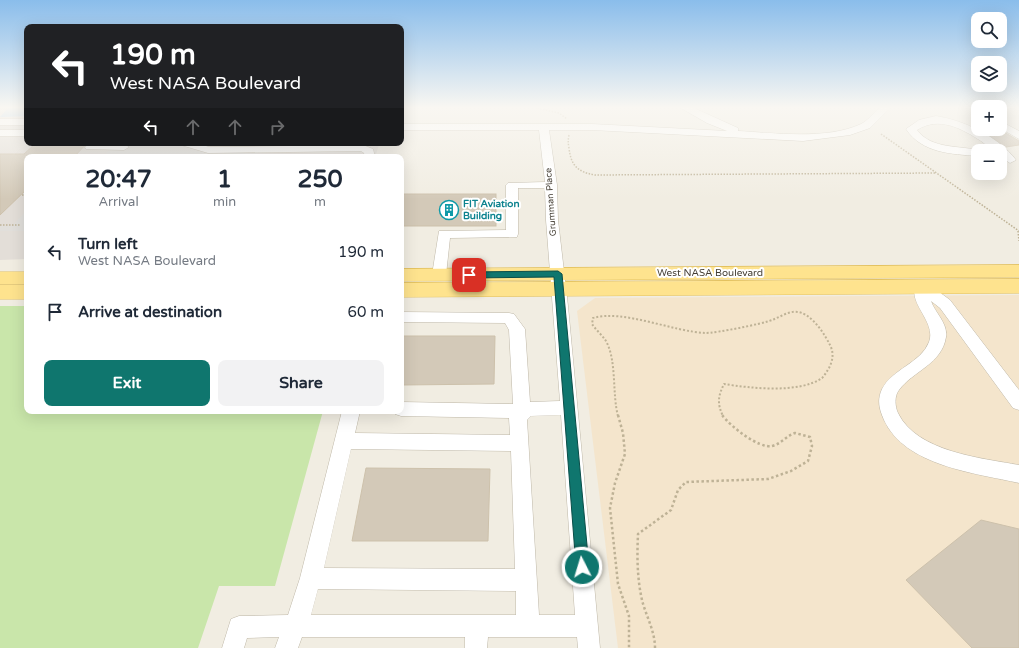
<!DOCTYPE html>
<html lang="en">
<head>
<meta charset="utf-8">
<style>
	body { margin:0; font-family:"Varela Round",sans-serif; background:#f2f2f3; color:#1f2937; height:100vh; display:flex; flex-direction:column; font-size:15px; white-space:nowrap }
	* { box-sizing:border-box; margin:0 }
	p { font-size:13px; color:#747a83 }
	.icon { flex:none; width:22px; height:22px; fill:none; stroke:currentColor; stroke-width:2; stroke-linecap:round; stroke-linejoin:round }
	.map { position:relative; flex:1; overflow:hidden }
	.details { position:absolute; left:24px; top:154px; width:380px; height:260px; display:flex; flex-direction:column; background:#fff; border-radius:8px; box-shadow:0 4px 16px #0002 }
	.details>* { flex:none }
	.guide { position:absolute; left:24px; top:24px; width:380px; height:122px; border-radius:8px; box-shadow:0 4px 16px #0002; background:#202124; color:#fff; overflow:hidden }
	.controls { position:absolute; left:971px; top:12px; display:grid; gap:8px }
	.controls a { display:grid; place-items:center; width:36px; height:36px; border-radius:8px; background:#fff; box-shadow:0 4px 16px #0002; font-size:20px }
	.pin { position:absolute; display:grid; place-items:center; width:34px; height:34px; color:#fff; margin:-17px; border-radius:8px; box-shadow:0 2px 6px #0006 }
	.me { position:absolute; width:44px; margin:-22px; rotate:355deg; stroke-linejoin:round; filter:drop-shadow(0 0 3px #0008) }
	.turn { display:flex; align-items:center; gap:14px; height:84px; padding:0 20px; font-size:18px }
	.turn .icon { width:52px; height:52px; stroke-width:2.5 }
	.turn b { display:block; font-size:28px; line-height:34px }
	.lanes { display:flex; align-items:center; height:38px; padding:0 20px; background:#0003; justify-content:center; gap:20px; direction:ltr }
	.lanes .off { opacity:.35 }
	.eta { display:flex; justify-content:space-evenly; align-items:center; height:68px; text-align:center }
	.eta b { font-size:24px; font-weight:700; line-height:28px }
	.primary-button { display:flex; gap:8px; margin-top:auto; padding:8px 20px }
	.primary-button a { flex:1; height:46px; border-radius:8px; background:#0f766e; color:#fff; font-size:16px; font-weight:700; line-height:46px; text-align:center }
	.primary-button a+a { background:#f2f2f3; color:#1f2937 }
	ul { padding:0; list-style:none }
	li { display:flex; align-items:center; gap:12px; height:60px; padding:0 20px }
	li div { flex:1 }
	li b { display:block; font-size:15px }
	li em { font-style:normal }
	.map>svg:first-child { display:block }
</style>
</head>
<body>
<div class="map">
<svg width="1019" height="648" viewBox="0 0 1019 648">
	<rect width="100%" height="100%" fill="#f1ede2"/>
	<path fill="#f4e5cc" d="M 1019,295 L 1019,648 L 618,648 L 577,311 L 595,298 Z"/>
	<path fill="#e3ded8" d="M 0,108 L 27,108 L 27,143 L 197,143 L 206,146 L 379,145 L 375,157 L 27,157 L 27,259 L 0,260 Z"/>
	<path fill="#c9e6aa" d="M 0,306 L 27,306 L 27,411 L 323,411 L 275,586 L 219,586 L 198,648 L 0,648 Z"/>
	<g fill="#e1dfdb">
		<path d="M 116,143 L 176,143 L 206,153 L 258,152 L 255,157 L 103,157 Z"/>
		<path d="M 27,210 L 27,231 L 0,231 L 0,226 L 12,226 Z"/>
	</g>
	<path fill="#9dcaf0" d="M 8,108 L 27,108 L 27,116 L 0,117 Z"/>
	<g fill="#d3c9b8" stroke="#cdc1ab">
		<path d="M 979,129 L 999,129 L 1019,141 L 1019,145 L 1006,147 Z"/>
		<path d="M 36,143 L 87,143 L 74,157 L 27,157 L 27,189 L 0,215 L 0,154 L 24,154 Z"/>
		<rect x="401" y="194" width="95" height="32"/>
		<path d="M 401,336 L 495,336 L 494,384 L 401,385 Z"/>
		<path d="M 366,468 L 490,469 L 488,541 L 352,541 Z"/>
		<path d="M 981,520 L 1019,529 L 1019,648 L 972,648 L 906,580 Z"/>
	</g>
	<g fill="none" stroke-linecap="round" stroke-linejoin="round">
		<defs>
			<g id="minor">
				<path d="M 681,108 L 694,108 L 738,128 L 738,131 C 774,133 827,140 861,124 C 867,121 874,113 879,108 L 890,108 L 870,128 L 850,135 L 803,141 L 592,130 L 549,130 L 557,185 L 558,220 L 568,306 L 600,648 L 578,648 L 577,637 L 488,637 L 487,648 L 465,648 L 465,637 L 302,637 L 298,648 L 275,648 L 279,637 L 247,638 L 244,648 L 222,648 L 231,619 L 239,616 L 288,615 L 300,578 L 342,411 L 360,411 L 355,433 L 510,435 L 509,418 L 401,416 L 395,414 L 393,411 L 401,411 L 401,402 L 513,404 L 509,330 L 505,323 L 401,322 L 401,312 L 509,313 L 514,314 L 525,329 L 530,402 L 560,401 L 546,220 L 545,188 L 518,188 L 518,234 L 517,237 L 450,238 L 446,275 L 444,278 L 434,278 L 432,275 L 439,231 L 506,230 L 506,185 L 508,183 L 545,182 L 539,130 L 401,130 L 401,124 L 592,124 L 727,131 L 707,123 ZM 561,415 L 575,615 L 539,615 L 527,420 L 531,416 ZM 351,449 L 511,451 L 515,569 L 324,568 ZM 318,589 L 516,591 L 516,615 L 311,615 Z"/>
				<path d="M 936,116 C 963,120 999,137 1016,160 L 1010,163 L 1000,157 L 1000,151 C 991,151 988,146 981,141 C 961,128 939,116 917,130 C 932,150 960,145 982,151 L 978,151 L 978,156 C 951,154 922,153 906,129 L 919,120 Z"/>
				<rect x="0" y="119" width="27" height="6"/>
				<path d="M 1000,121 L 1019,131 L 1019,139 L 1000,128 Z"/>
				<rect x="0" y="130" width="27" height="6"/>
				<path d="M 180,143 L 196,143 L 209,147 L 363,145 L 373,149 L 375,157 L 365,157 L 364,153 L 361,151 L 208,153 L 181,145 Z"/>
				<path d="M 90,144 L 124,144 L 129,147 L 124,150 L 86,149 L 85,147 Z"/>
				<path d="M 922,281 L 927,283 L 950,300 L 1019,390 L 1019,410 L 1013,408 L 940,308 L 931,301 C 935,313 948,323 946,337 C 942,364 913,371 899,390 C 894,396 895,407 898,413 C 917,452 981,458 1019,465 L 1019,483 C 975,473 905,466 884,420 C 879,409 877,400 882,389 C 892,369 921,363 929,342 C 937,321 905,302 917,283 Z"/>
			</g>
			<g id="major">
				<path d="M 1019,265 L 1019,277 L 401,281 L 401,269 Z"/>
				<rect x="0" y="272" width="27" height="12"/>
				<path d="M 1019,279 L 1019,293 L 401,297 L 401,283 Z"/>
				<rect x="0" y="285" width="27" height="14"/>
			</g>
		</defs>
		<use href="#minor" stroke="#bfb8a8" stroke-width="1"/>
		<use href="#major" stroke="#e3c15e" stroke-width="1"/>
		<g stroke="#beb296" stroke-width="1.5" stroke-dasharray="1.5 1.5" stroke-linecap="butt">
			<path d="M 537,108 L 559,113 L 567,119"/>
			<path d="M 881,134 L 1019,231"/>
			<path d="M 569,135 C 568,140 568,143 569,148 C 571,166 578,172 595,175 L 936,173"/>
			<path d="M 22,195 L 27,195"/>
			<path d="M 0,225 L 21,225"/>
			<path d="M 1018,231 L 1019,241"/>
		</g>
		<path stroke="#beb296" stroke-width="2" stroke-dasharray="2 2" stroke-linecap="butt" d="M 618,416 C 612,394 617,361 606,341 C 602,335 596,330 592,324 L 593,318 C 623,309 674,332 706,333 C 716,333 762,324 772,320 C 783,316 793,307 806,315 C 816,321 825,335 830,345 C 834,353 833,360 829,368 C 827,371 825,375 822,378 C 799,394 750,388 724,384 C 718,396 717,404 723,416"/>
		<g stroke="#beb296" stroke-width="2.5" stroke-dasharray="2.5 2.5" stroke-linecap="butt">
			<path d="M 618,415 L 623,433 L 625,454 L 615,483 L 610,508 L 618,584 L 629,616 L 629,648"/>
			<path d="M 655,648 C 655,631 646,616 642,600 C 637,578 637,556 638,534 L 671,510 L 678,490 L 686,482 L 768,479 L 791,471 L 808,461 L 812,446 L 810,437 L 795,433 C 786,436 781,444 772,446 C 759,449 730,426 722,415"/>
		</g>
		<use href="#minor" fill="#fff" fill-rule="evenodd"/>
		<use href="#major" fill="#fee38e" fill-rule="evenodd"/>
	</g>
	<linearGradient id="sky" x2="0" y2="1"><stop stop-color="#8abdeb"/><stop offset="0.54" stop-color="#f9f7f2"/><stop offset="1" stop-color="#f9f7f2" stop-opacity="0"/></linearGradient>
	<rect width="1019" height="199" fill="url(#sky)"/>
	<path fill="#0f766e" stroke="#0a4d48" d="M 558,271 L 562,274 L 589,567 L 587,571 L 582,573 L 578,571 L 576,567 L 554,277 L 469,278 L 465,275 L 469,272 Z"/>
	<defs>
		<symbol id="building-ring" viewBox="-11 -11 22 22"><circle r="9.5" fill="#fff" stroke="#0f9aa8" stroke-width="1.5"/><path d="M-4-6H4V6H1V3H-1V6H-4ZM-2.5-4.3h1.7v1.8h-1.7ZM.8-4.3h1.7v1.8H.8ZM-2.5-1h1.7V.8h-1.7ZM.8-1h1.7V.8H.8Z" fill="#0f9aa8"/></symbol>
	</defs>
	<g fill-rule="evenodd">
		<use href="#building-ring" x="438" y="199" width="22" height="22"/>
	</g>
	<g text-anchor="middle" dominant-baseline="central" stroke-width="4" stroke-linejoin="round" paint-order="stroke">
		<g font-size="9" fill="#433d33" stroke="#fff">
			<text transform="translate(551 202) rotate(-94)">Grumman Place</text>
		</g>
		<g font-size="10" font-weight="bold" fill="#0d838f" stroke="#fff" text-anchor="start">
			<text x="463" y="204">FIT Aviation<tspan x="463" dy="12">Building</tspan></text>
		</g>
		<g font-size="10" fill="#433d33" stroke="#fff">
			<text x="710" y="273">West NASA Boulevard</text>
		</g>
	</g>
</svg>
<div class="controls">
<a><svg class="icon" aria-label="search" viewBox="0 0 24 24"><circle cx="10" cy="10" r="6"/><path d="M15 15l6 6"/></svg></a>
<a><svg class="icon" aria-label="layers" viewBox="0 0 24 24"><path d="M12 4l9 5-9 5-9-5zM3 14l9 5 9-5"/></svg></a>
<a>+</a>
<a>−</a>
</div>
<div class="pin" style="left:469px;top:275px;background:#d93025"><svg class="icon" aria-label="arrive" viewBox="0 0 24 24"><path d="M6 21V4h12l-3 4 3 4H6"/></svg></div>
<svg class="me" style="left:582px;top:567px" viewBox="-20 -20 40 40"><circle r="17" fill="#0f766e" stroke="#fff" stroke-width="3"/><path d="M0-11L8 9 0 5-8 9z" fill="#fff"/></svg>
<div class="guide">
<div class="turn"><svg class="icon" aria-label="left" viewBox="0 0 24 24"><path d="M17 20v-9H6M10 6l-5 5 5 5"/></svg><div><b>190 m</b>West NASA Boulevard</div></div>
<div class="lanes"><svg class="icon" aria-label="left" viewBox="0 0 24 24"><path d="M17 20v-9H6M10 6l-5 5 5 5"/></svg><svg class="icon off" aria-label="ahead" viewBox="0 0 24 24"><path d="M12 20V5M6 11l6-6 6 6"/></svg><svg class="icon off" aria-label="ahead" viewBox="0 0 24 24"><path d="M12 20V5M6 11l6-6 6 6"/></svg><svg class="icon off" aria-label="right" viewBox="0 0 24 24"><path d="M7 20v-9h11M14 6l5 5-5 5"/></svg></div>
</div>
<section class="details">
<div class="eta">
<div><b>20:47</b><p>Arrival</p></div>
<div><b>1</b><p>min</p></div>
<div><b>250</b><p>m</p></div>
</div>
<ul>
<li><svg class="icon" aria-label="left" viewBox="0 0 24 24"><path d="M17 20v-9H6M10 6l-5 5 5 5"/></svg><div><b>Turn left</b><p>West NASA Boulevard</p></div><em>190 m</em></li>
<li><svg class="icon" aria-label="arrive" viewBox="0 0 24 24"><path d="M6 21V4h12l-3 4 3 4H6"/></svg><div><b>Arrive at destination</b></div><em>60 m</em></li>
</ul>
<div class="primary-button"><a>Exit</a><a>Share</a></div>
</section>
</div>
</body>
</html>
